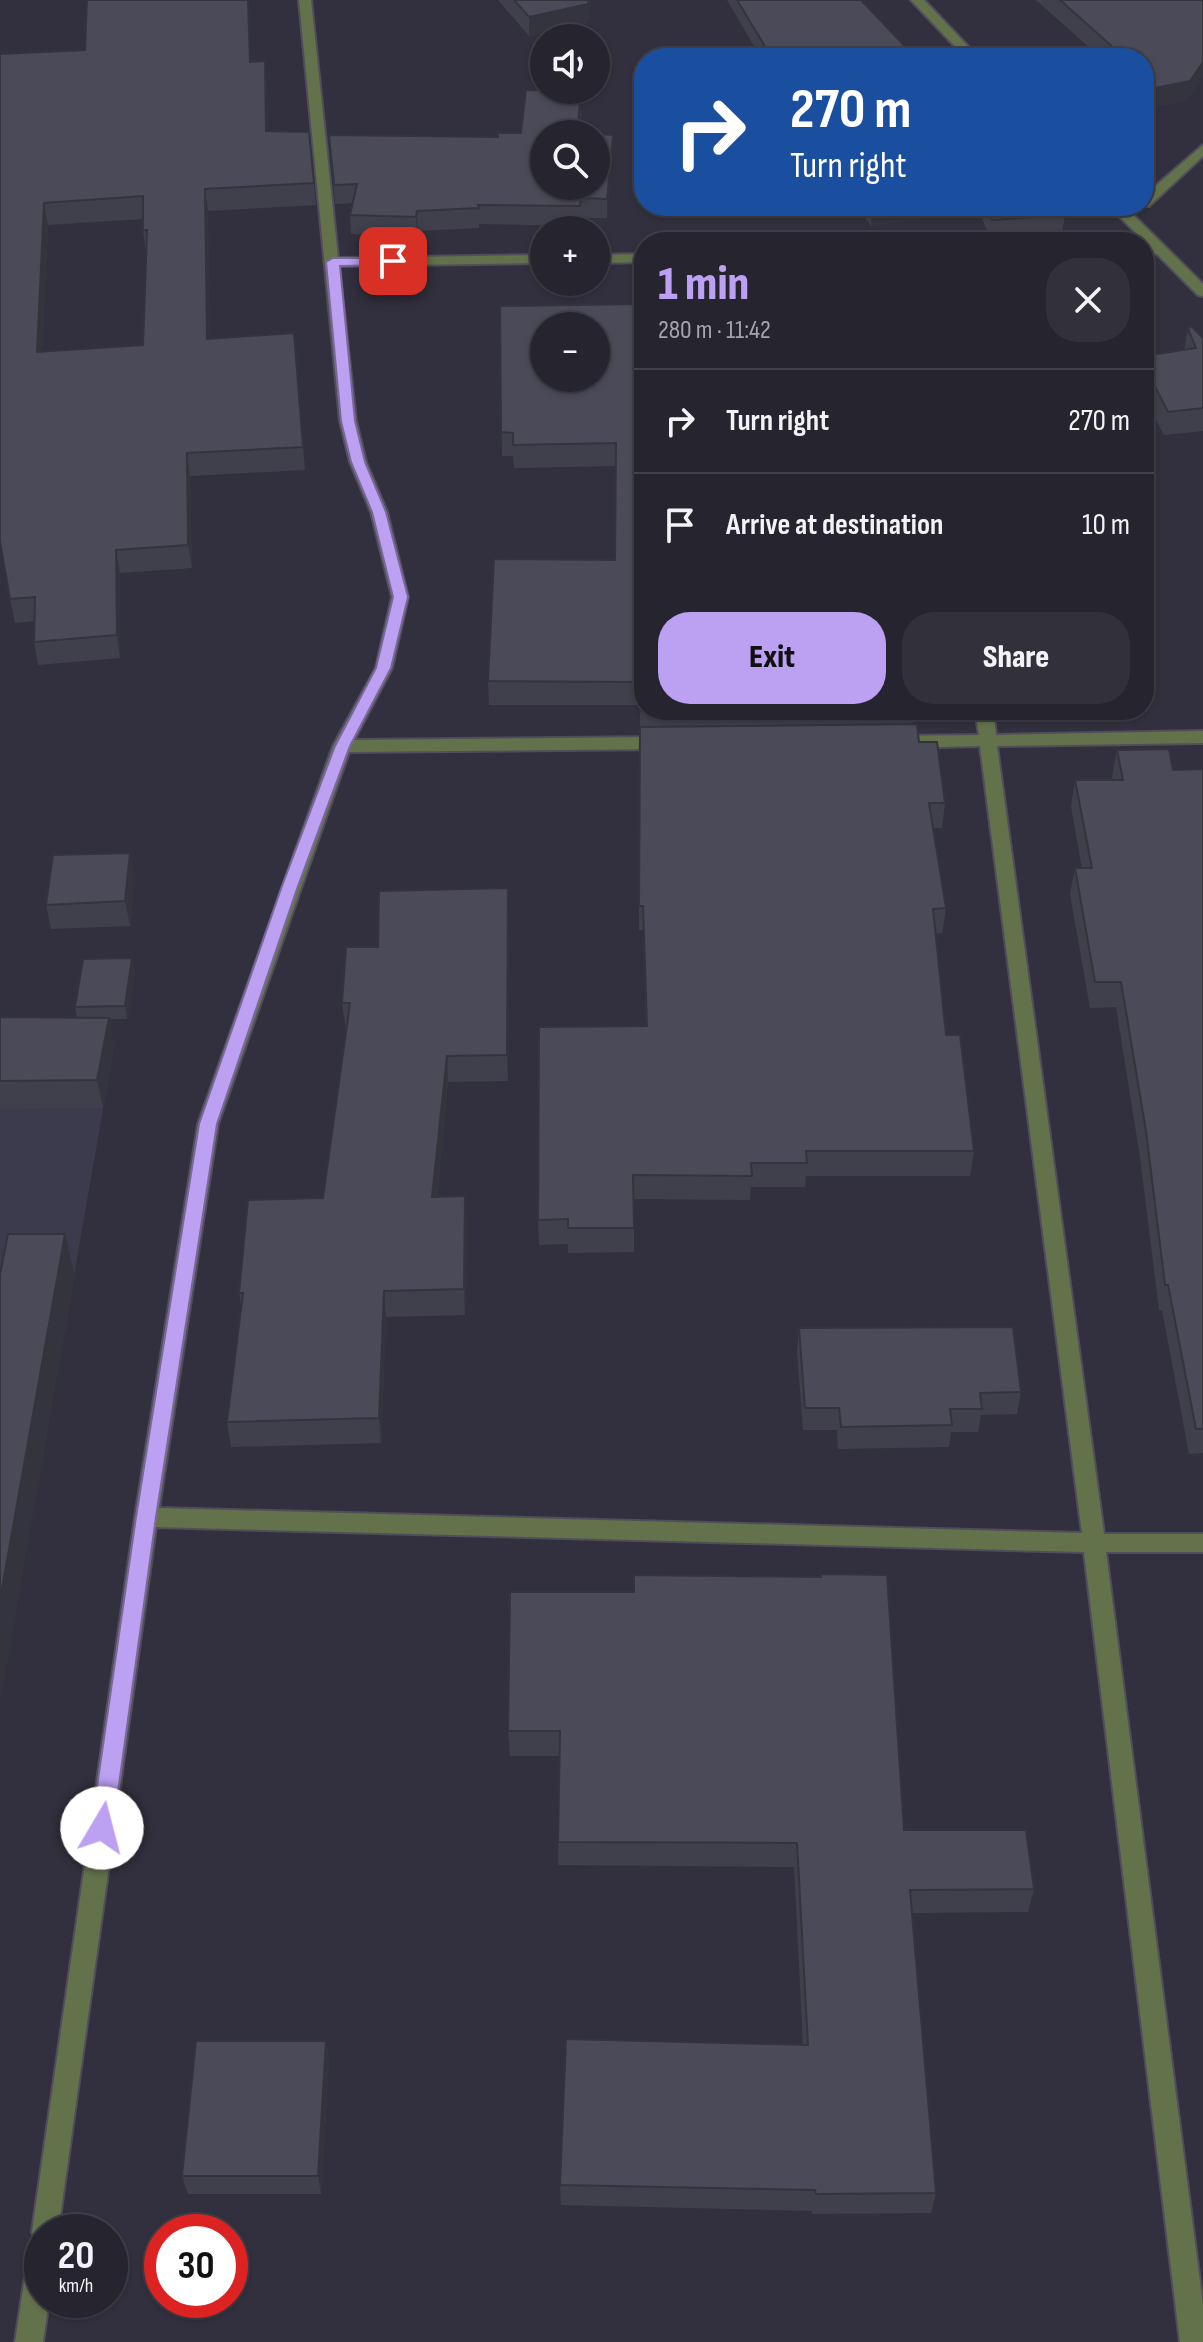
<!DOCTYPE html>
<html lang="en">
<head>
<meta charset="utf-8">
<style>
	body { margin:0; font-family:"Sofia Sans Condensed",sans-serif; background:#32303a; color:#f1f3f6; height:100vh; display:flex; flex-direction:column; font-size:30px; white-space:nowrap }
	* { box-sizing:border-box; margin:0 }
	p { font-size:26px; color:#a4a4aa }
	.icon { flex:none; width:44px; height:44px; fill:none; stroke:currentColor; stroke-width:2; stroke-linecap:round; stroke-linejoin:round }
	.map { position:relative; flex:1; overflow:hidden }
	.side { position:absolute; left:634px; top:232px; width:520px; height:488px; display:flex; flex-direction:column; background:#26242e; border-radius:32px; box-shadow:0 2px 6px #0004,0 0 0 2px #42414a }
	.side>* { flex:none }
	.top-card { position:absolute; left:634px; top:48px; width:520px; height:168px; border-radius:32px; box-shadow:0 2px 6px #0004,0 0 0 2px #42414a; background:#1a4fa0; color:#fff; overflow:hidden }
	.controls { position:absolute; left:530px; top:24px; display:grid; gap:16px }
	.controls a { display:grid; place-items:center; width:80px; height:80px; border-radius:50%; background:#26242e; box-shadow:0 2px 6px #0004,0 0 0 2px #42414a; font-size:40px }
	.speed { position:absolute; left:24px; top:2214px; display:flex; gap:16px; font-size:40px; font-weight:700; text-align:center }
	.speed>* { display:grid; place-content:center; width:104px; height:104px; border-radius:50%; background:#26242e; box-shadow:0 2px 6px #0004,0 0 0 2px #42414a; line-height:1 }
	.speed small { font-size:20px; font-weight:400 }
	.speed .limit { border:12px solid #d22; background:#fff; color:#111 }
	.pin { position:absolute; display:grid; place-items:center; width:68px; height:68px; color:#fff; margin:-34px; border-radius:16px; box-shadow:0 4px 12px #0006 }
	.me { position:absolute; width:88px; margin:-44px; rotate:8deg; stroke-linejoin:round; filter:drop-shadow(0 0 6px #0008) }
	.turn { display:flex; align-items:center; gap:28px; height:168px; padding:0 24px; font-size:36px }
	.turn .icon { width:104px; height:104px; stroke-width:2.5 }
	.turn b { display:block; font-size:56px; line-height:68px }
	.round { display:grid; place-items:center; flex:none; width:84px; height:84px; border-radius:32px; background:#32303a }
	.head { display:flex; align-items:center; justify-content:space-between; height:136px; padding:0 24px }
	h1 { font-size:48px; font-weight:800; line-height:60px; color:#bca0f2 }
	.button { display:flex; gap:16px; margin-top:auto; padding:16px 24px }
	.button a { flex:1; height:92px; border-radius:32px; background:#bca0f2; color:#111; font-size:32px; font-weight:800; line-height:92px; text-align:center }
	.button a+a { background:#32303a; color:#f1f3f6 }
	ul { padding:0; list-style:none }
	li { display:flex; align-items:center; gap:24px; height:104px; padding:0 24px; border-top:2px solid #42414a }
	li div { flex:1 }
	li b { display:block; font-size:30px }
	li em { font-style:normal }
	.map>svg:first-child { display:block }
</style>
</head>
<body>
<div class="map">
<svg width="1203" height="2342" viewBox="0 0 1203 2342">
	<rect width="100%" height="100%" fill="#32303e"/>
	<path fill="#3c3a4d" d="M 0,1045 L 114,1046 L 0,1701 Z"/>
	<g fill="none" stroke-linecap="round" stroke-linejoin="round">
		<defs>
			<g id="minor">
				<path d="M 299,0 L 311,0 L 338,258 L 544,255 L 544,263 L 339,266 L 356,421 L 366,462 L 387,512 L 408,597 L 392,668 L 354,740 L 666,737 L 675,743 L 666,749 L 349,752 L 218,1124 L 159,1508 L 1082,1533 L 980,746 L 894,748 L 885,742 L 894,736 L 979,735 L 975,710 L 993,710 L 996,735 L 1203,731 L 1203,743 L 997,746 L 1104,1534 L 1203,1534 L 1203,1552 L 1106,1552 L 1203,2305 L 1203,2342 L 1180,2342 L 1084,1552 L 156,1527 L 58,2232 L 42,2232 L 42,2300 L 49,2300 L 43,2342 L 15,2342 L 29,2250 L 35,2240 L 32,2232 L 135,1517 L 198,1124 L 333,746 L 376,668 L 392,597 L 371,512 L 350,462 L 340,421 Z"/>
				<path d="M 1203,145 L 1203,156 L 1149,206 L 1139,206 L 1144,206 L 1144,196 Z"/>
				<path d="M 1144,246 L 1161,246 L 1168,250 L 1161,254 L 1144,254 Z"/>
				<path d="M 644,254 L 644,262 L 596,263 L 596,255 Z"/>
			</g>
			<g id="tertiary">
				<path d="M 911,0 L 924,0 L 979,58 L 966,58 Z"/>
				<path d="M 1109,206 L 1124,206 L 1203,284 L 1203,296 L 1198,295 Z"/>
			</g>
		</defs>
		<use href="#minor" stroke="#504e5b" stroke-width="4"/>
		<use href="#tertiary" stroke="#504e5b" stroke-width="4"/>
		<use href="#minor" fill="#64724c" fill-rule="evenodd"/>
		<use href="#tertiary" fill="#64724c" fill-rule="evenodd"/>
	</g>
	<g fill="#40404c" fill-rule="evenodd">
		<path d="M 498,0 L 590,0 L 588,23 L 529,36 Z"/>
		<path d="M 727,0 L 861,0 L 916,58 L 761,58 Z"/>
		<path d="M 1036,0 L 1203,0 L 1187,100 L 1144,109 L 1144,58 L 1101,58 Z"/>
		<path d="M 0,54 L 265,61 L 267,83 L 268,131 L 309,132 L 316,205 L 208,211 L 209,339 L 294,333 L 305,470 L 190,476 L 192,568 L 120,573 L 120,658 L 38,665 L 34,642 L 34,621 L 15,623 L 10,599 ZM 143,219 L 143,230 L 146,252 L 143,345 L 42,352 L 48,225 Z"/>
		<path d="M 581,110 L 579,134 L 613,135 L 612,154 L 607,218 L 581,218 L 580,226 L 479,224 L 479,228 L 418,231 L 417,236 L 351,234 L 350,215 L 353,203 L 335,204 L 329,135 L 498,137 L 521,133 Z"/>
		<path d="M 857,206 L 1058,206 L 1065,215 L 1062,233 L 990,237 L 977,208 L 871,226 Z"/>
		<path d="M 644,304 L 644,710 L 915,710 L 913,724 L 919,742 L 945,803 L 942,828 L 933,828 L 946,908 L 942,933 L 935,934 L 946,1035 L 974,1151 L 970,1176 L 806,1176 L 805,1187 L 751,1187 L 750,1200 L 634,1199 L 634,1252 L 568,1253 L 568,1244 L 539,1245 L 538,1220 L 646,1026 L 643,930 L 639,930 L 640,705 L 489,705 L 488,681 L 615,560 L 616,466 L 514,468 L 513,456 L 502,456 L 500,306 Z"/>
		<path d="M 1188,329 L 1203,338 L 1203,431 L 1164,435 L 1144,396 L 1144,356 L 1184,350 Z"/>
		<path d="M 1117,750 L 1173,770 L 1203,769 L 1203,1453 L 1189,1454 L 1162,1310 L 1159,1310 L 1140,1157 L 1116,1007 L 1090,1008 L 1070,894 L 1075,868 L 1082,868 L 1071,806 L 1075,780 L 1113,780 L 1112,776 Z"/>
		<path d="M 130,853 L 135,877 L 130,926 L 51,929 L 46,905 Z"/>
		<path d="M 509,915 L 508,1081 L 448,1082 L 437,1196 L 467,1222 L 465,1315 L 386,1317 L 381,1443 L 231,1447 L 227,1422 L 241,1306 L 239,1293 L 323,1198 L 346,1030 L 342,1003 L 378,947 Z"/>
		<path d="M 132,958 L 135,971 L 127,1019 L 109,1019 L 114,1046 L 103,1108 L 0,1109 L 0,1017 L 77,1018 L 75,1007 Z"/>
		<path d="M 799,1328 L 1021,1392 L 1017,1414 L 981,1415 L 978,1432 L 951,1432 L 949,1447 L 838,1449 L 837,1430 L 803,1430 L 797,1351 Z"/>
		<path d="M 510,1592 L 904,1830 L 1034,1889 L 1028,1912 L 912,1913 L 936,2193 L 931,2213 L 812,2214 L 812,2211 L 561,2205 L 560,2185 L 803,2045 L 794,1867 L 558,1865 L 560,1756 L 510,1756 L 508,1731 Z"/>
		<path d="M 326,2041 L 329,2060 L 321,2194 L 188,2194 L 182,2176 Z"/>
	</g>
	<g fill="#34343e">
		<path d="M 248,0 L 249,0 L 252,84 L 250,62 Z"/>
		<path d="M 590,0 L 588,23 L 529,36 L 529,17 Z"/>
		<path d="M 265,61 L 267,83 L 268,153 L 266,131 Z"/>
		<path d="M 1203,62 L 1203,77 L 1187,100 L 1144,109 L 1145,90 Z"/>
		<path d="M 581,91 L 579,134 L 577,134 Z"/>
		<path d="M 613,135 L 612,154 L 607,218 L 607,199 Z"/>
		<path d="M 205,189 L 208,211 L 210,362 L 207,339 Z"/>
		<path d="M 44,203 L 48,225 L 41,375 L 37,352 Z"/>
		<path d="M 886,206 L 977,206 L 977,208 L 871,226 L 872,208 Z"/>
		<path d="M 417,211 L 418,231 L 417,236 L 416,217 Z"/>
		<path d="M 187,453 L 190,476 L 192,568 L 188,545 Z"/>
		<path d="M 116,550 L 120,573 L 120,658 L 117,635 Z"/>
		<path d="M 130,853 L 135,877 L 130,926 L 125,901 Z"/>
		<path d="M 508,888 L 509,915 L 508,1081 L 507,1055 Z"/>
		<path d="M 132,958 L 135,971 L 127,1019 L 125,1006 Z"/>
		<path d="M 109,1018 L 114,1046 L 103,1108 L 97,1080 Z"/>
		<path d="M 447,1056 L 448,1082 L 434,1223 L 432,1197 Z"/>
		<path d="M 465,1196 L 467,1222 L 465,1315 L 464,1289 Z"/>
		<path d="M 65,1234 L 74,1273 L 0,1701 L 0,1600 Z"/>
		<path d="M 384,1291 L 386,1317 L 381,1443 L 379,1418 Z"/>
		<path d="M 326,2041 L 329,2060 L 321,2194 L 318,2176 Z"/>
	</g>
	<g fill="#4b4a58" stroke="#34343e" stroke-width="2" fill-rule="evenodd">
		<path d="M 87,0 L 248,0 L 250,62 L 265,61 L 266,131 L 309,132 L 314,183 L 205,189 L 207,339 L 294,333 L 303,447 L 187,453 L 188,545 L 116,550 L 117,635 L 34,642 L 35,597 L 10,599 L 0,541 L 0,54 L 85,50 ZM 143,196 L 143,230 L 147,230 L 143,345 L 37,352 L 44,203 Z"/>
		<path d="M 514,0 L 588,0 L 588,4 L 529,17 Z"/>
		<path d="M 737,0 L 861,0 L 916,58 L 772,58 Z"/>
		<path d="M 1060,0 L 1203,0 L 1203,62 L 1190,81 L 1145,90 L 1144,89 L 1144,58 L 1111,58 L 1103,51 L 1115,49 Z"/>
		<path d="M 526,90 L 581,91 L 577,134 L 544,134 L 544,186 L 596,186 L 596,134 L 613,135 L 607,199 L 581,198 L 580,206 L 478,205 L 479,208 L 417,211 L 416,217 L 350,215 L 357,184 L 334,185 L 329,135 L 498,137 L 498,133 L 521,133 Z"/>
		<path d="M 986,206 L 1058,206 L 1065,215 L 992,220 Z"/>
		<path d="M 644,304 L 644,710 L 720,710 L 640,711 L 640,682 L 488,681 L 494,559 L 615,560 L 616,443 L 513,445 L 513,433 L 501,432 L 500,306 ZM 544,326 L 596,326 L 596,378 L 544,378 Z"/>
		<path d="M 1191,326 L 1203,338 L 1203,408 L 1168,412 L 1144,365 L 1144,356 L 1196,348 L 1188,329 Z"/>
		<path d="M 917,724 L 919,742 L 937,742 L 945,803 L 929,803 L 946,908 L 933,909 L 946,1035 L 960,1035 L 974,1151 L 806,1151 L 807,1163 L 751,1163 L 752,1176 L 633,1175 L 634,1228 L 568,1228 L 568,1219 L 538,1220 L 539,1027 L 647,1026 L 643,906 L 639,906 L 640,727 Z"/>
		<path d="M 1169,749 L 1173,770 L 1203,769 L 1203,1429 L 1196,1429 L 1168,1285 L 1165,1285 L 1146,1131 L 1121,982 L 1095,982 L 1075,868 L 1092,868 L 1075,780 L 1123,780 L 1117,750 Z"/>
		<path d="M 130,853 L 125,901 L 46,905 L 53,855 Z"/>
		<path d="M 508,888 L 507,1055 L 447,1056 L 432,1197 L 465,1196 L 464,1289 L 384,1291 L 379,1418 L 227,1422 L 243,1293 L 239,1293 L 248,1200 L 323,1198 L 350,1003 L 342,1003 L 346,947 L 378,947 L 379,891 Z"/>
		<path d="M 132,958 L 125,1006 L 75,1007 L 83,959 Z"/>
		<path d="M 0,1017 L 109,1018 L 97,1080 L 0,1081 Z"/>
		<path d="M 8,1234 L 65,1234 L 0,1600 L 0,1274 Z"/>
		<path d="M 1013,1327 L 1021,1392 L 980,1393 L 982,1409 L 950,1409 L 952,1425 L 841,1427 L 839,1408 L 805,1408 L 799,1328 Z"/>
		<path d="M 820,1574 L 887,1575 L 904,1830 L 1026,1830 L 1034,1889 L 910,1890 L 936,2193 L 816,2194 L 815,2190 L 560,2185 L 566,2039 L 808,2045 L 797,1843 L 558,1842 L 560,1731 L 508,1731 L 510,1592 L 634,1592 L 634,1575 L 821,1577 Z"/>
		<path d="M 196,2041 L 326,2041 L 318,2176 L 182,2176 Z"/>
	</g>
	<path fill="#bca0f2" stroke="#7a689d" stroke-width="2" d="M 333,258 L 393,258 L 400,261 L 393,265 L 340,266 L 355,421 L 365,462 L 386,512 L 408,597 L 391,668 L 350,746 L 298,886 L 217,1124 L 156,1517 L 113,1828 L 110,1835 L 102,1838 L 94,1835 L 91,1828 L 136,1517 L 199,1124 L 282,886 L 335,746 L 376,668 L 393,597 L 372,512 L 351,462 L 341,421 L 326,262 Z"/>
</svg>
<div class="controls">
<a><svg class="icon" aria-label="sound" viewBox="0 0 24 24"><path d="M4 9h4l5-4v14l-5-4H4zM17 9q2 3 0 6"/></svg></a>
<a><svg class="icon" aria-label="search" viewBox="0 0 24 24"><circle cx="10" cy="10" r="6"/><path d="M15 15l6 6"/></svg></a>
<a>+</a>
<a>−</a>
</div>
<div class="speed"><div>20<small>km/h</small></div><div class="limit">30</div></div>
<div class="pin" style="left:393px;top:261px;background:#d93025"><svg class="icon" aria-label="arrive" viewBox="0 0 24 24"><path d="M6 21V4h12l-3 4 3 4H6"/></svg></div>
<svg class="me" style="left:102px;top:1828px" viewBox="-20 -20 40 40"><circle r="19" fill="#fff"/><path d="M0-13L10 11 0 6-10 11z" fill="#bca0f2"/></svg>
<div class="top-card">
<div class="turn"><svg class="icon" aria-label="right" viewBox="0 0 24 24"><path d="M7 20v-9h11M14 6l5 5-5 5"/></svg><div><b>270 m</b>Turn right</div></div>
</div>
<section class="side">
<div class="head"><div><h1>1 min</h1><p>280 m · 11:42</p></div><a class="round"><svg class="icon" aria-label="close" viewBox="0 0 24 24"><path d="M6 6l12 12M18 6L6 18"/></svg></a></div>
<ul>
<li><svg class="icon" aria-label="right" viewBox="0 0 24 24"><path d="M7 20v-9h11M14 6l5 5-5 5"/></svg><div><b>Turn right</b></div><em>270 m</em></li>
<li><svg class="icon" aria-label="arrive" viewBox="0 0 24 24"><path d="M6 21V4h12l-3 4 3 4H6"/></svg><div><b>Arrive at destination</b></div><em>10 m</em></li>
</ul>
<div class="button"><a>Exit</a><a>Share</a></div>
</section>
</div>
</body>
</html>
